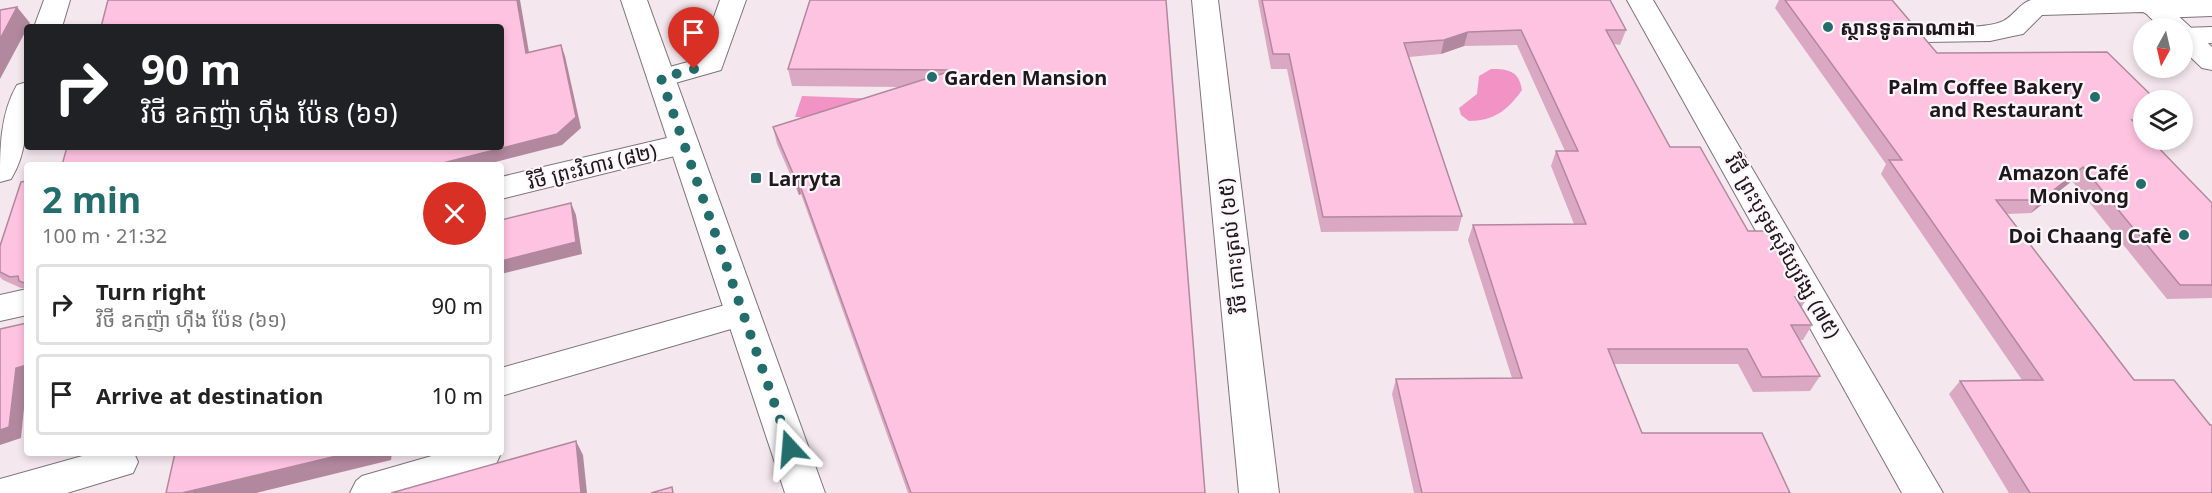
<!DOCTYPE html>
<html lang="en">
<head>
<meta charset="utf-8">
<style>
	body { margin:0; font-family:"Noto Sans","Noto Sans Khmer",sans-serif; background:#f2f2f2; color:#222; height:100vh; display:flex; flex-direction:column; font-size:22px; white-space:nowrap }
	* { box-sizing:border-box; margin:0 }
	p { font-size:20px; color:#767676 }
	.icon { flex:none; width:33px; height:33px; fill:none; stroke:currentColor; stroke-width:2; stroke-linecap:round; stroke-linejoin:round }
	.map { position:relative; flex:1; overflow:hidden }
	.panel { position:absolute; left:24px; top:162px; width:480px; height:294px; display:flex; flex-direction:column; background:#fff; border-radius:6px; box-shadow:0 3px 9px #0003 }
	.panel>* { flex:none }
	.guide { position:absolute; left:24px; top:24px; width:480px; height:126px; border-radius:6px; box-shadow:0 3px 9px #0003; background:#202124; color:#fff; overflow:hidden }
	.needle { width:39px; rotate:188deg }
	.controls { position:absolute; left:2133px; top:18px; display:grid; gap:12px }
	.controls a { display:grid; place-items:center; width:60px; height:60px; border-radius:50%; background:#fff; box-shadow:0 3px 9px #0003; font-size:30px }
	.pin { position:absolute; display:grid; place-items:center; width:51px; height:51px; color:#fff; margin:-62px -26px; border-radius:50% 50% 50% 0; rotate:-45deg; box-shadow:0 0 6px #0007 }
	.pin .icon { rotate:45deg }
	.me { position:absolute; width:66px; margin:-33px; rotate:341deg; stroke-linejoin:round; filter:drop-shadow(0 0 4px #0008) }
	.turn { display:flex; align-items:center; gap:21px; height:126px; padding:0 18px; font-size:27px }
	.turn .icon { width:78px; height:78px; stroke-width:2.5 }
	.turn b { display:block; font-size:42px; line-height:51px }
	.round { display:grid; place-items:center; flex:none; width:63px; height:63px; border-radius:32px; background:#f2f2f2 }
	.summary { display:flex; align-items:center; justify-content:space-between; height:102px; padding:0 18px }
	h1 { font-size:36px; font-weight:700; line-height:45px; color:#236e6c }
	ul { padding:0; list-style:none }
	li { display:flex; align-items:center; gap:18px; height:81px; margin:0 12px 9px; padding:0 6px; border:3px solid #e0e0e0; border-radius:6px }
	li div { flex:1 }
	li b { display:block; font-size:22px }
	li em { font-style:normal }
	.map>svg:first-child { display:block }
</style>
</head>
<body>
<div class="map">
<svg width="2212" height="493" viewBox="0 0 2212 493">
	<rect width="100%" height="100%" fill="#f4e7ed"/>
	<g fill="#f193c5">
		<path d="M 1491,69 C 1509,69 1519,71 1522,90 C 1508,110 1494,121 1469,121 L 1461,115 L 1459,108 L 1477,94 L 1479,76 Z"/>
		<path d="M 802,96 L 881,99 L 874,119 L 795,117 Z"/>
	</g>
	<g fill="none" stroke-linecap="round" stroke-linejoin="round">
		<defs>
			<g id="minor">
				<path d="M 44,0 L 70,0 L 62,27 L 34,27 Z"/>
				<path d="M 720,0 L 746,0 L 721,70 L 661,87 L 651,84 L 647,78 L 651,72 L 699,59 Z"/>
				<path d="M 1192,0 L 1218,0 L 1279,493 L 1239,493 Z"/>
				<path d="M 1627,0 L 1653,0 L 1943,493 L 1902,493 Z"/>
				<path d="M 2031,0 L 2212,0 L 2212,16 L 2155,18 L 2143,12 L 2042,15 L 2023,34 L 2013,36 L 1990,41 L 1925,42 L 1915,40 L 1911,34 L 1915,28 L 1925,26 C 1948,25 1979,30 2001,22 C 2013,18 2019,3 2031,0 Z"/>
				<path d="M 2212,27 L 2212,43 L 2182,44 L 2181,28 Z"/>
				<path d="M 27,82 C 27,116 29,150 11,179 L 0,182 C 0,149 0,114 17,85 Z"/>
				<path d="M 684,134 L 695,137 L 699,144 L 695,151 L 501,199 L 501,177 Z"/>
				<path d="M 27,289 L 27,315 L 0,321 L 0,295 Z"/>
				<path d="M 743,300 L 755,304 L 760,313 L 755,322 L 501,396 L 501,368 Z"/>
				<path d="M 93,453 L 134,453 L 138,462 L 133,473 L 67,493 L 0,493 L 0,479 Z"/>
				<path d="M 442,453 L 501,453 L 496,464 L 485,472 L 416,493 L 350,493 L 356,481 L 362,476 Z"/>
			</g>
			<path id="major" d="M 621,0 L 647,0 L 825,493 L 785,493 Z"/>
			<path id="highway" d="M 2132,0 L 2161,0 L 2212,47 L 2212,70 L 2202,68 L 2182,49 L 2182,28 L 2161,28 Z"/>
		</defs>
		<use href="#minor" stroke="#7e7378" stroke-width="2"/>
		<use href="#major" stroke="#7e7378" stroke-width="2"/>
		<use href="#highway" stroke="#7e7378" stroke-width="2"/>
		<use href="#minor" fill="#fff" fill-rule="evenodd"/>
		<use href="#major" fill="#fff" fill-rule="evenodd"/>
		<use href="#highway" fill="#fff" fill-rule="evenodd"/>
	</g>
	<g fill="#daa8c2">
		<path d="M 1166,0 L 1205,493 L 908,493 L 801,194 L 799,195 L 777,144 L 773,127 L 901,87 L 792,86 L 788,69 Z"/>
		<path d="M 1258,0 L 1610,0 L 1626,30 L 1620,45 L 1614,44 L 1670,147 L 1808,297 L 1801,308 L 1812,325 L 1803,340 L 1800,340 L 1820,376 L 1810,391 L 1753,392 L 1738,364 L 1614,364 L 1642,433 L 1790,493 L 1414,493 L 1392,394 L 1396,379 L 1512,378 L 1468,240 L 1473,225 L 1574,224 L 1551,166 L 1556,151 L 1565,151 L 1517,45 L 1464,46 L 1441,54 L 1409,57 L 1462,216 L 1458,231 L 1321,232 L 1287,69 L 1271,69 Z"/>
		<path d="M 1779,0 L 1785,0 L 1937,53 L 2144,100 L 2144,140 L 2212,203 L 2212,298 L 2167,299 L 2072,181 L 2031,213 L 2007,214 L 2212,493 L 2009,493 L 1949,394 L 1960,381 L 2022,380 L 1881,174 L 1886,164 L 1775,8 Z"/>
		<path d="M 27,181 L 27,289 L 25,288 L 21,288 L 3,280 L 0,277 L 0,246 Z"/>
	</g>
	<g fill="#b2889e">
		<path d="M 517,0 L 520,0 L 531,64 L 526,53 Z"/>
		<path d="M 17,7 L 30,23 L 0,79 L 0,39 Z"/>
		<path d="M 1468,32 L 1464,46 L 1441,54 L 1444,40 Z"/>
		<path d="M 561,45 L 565,56 L 581,128 L 562,145 L 484,165 L 435,165 Z"/>
		<path d="M 2083,167 L 2072,181 L 2031,213 L 2041,200 Z"/>
		<path d="M 797,177 L 801,194 L 799,195 L 795,178 Z"/>
		<path d="M 571,203 L 576,215 L 582,254 L 501,274 L 501,261 Z"/>
		<path d="M 27,365 L 27,379 L 21,438 L 0,445 L 0,430 L 16,368 Z"/>
		<path d="M 576,441 L 583,455 L 587,493 L 581,493 Z"/>
		<path d="M 349,453 L 392,453 L 391,460 L 256,493 L 182,493 Z"/>
	</g>
	<g fill="#fec3e1" stroke="#b2889e" stroke-width="1.5">
		<path d="M 108,0 L 517,0 L 526,53 L 561,45 L 576,117 L 557,134 L 435,165 L 62,165 L 67,147 L 501,147 L 501,27 L 101,27 Z"/>
		<path d="M 810,0 L 1166,0 L 1205,493 L 911,493 L 797,177 L 795,178 L 773,127 L 954,70 L 788,69 Z"/>
		<path d="M 1262,0 L 1610,0 L 1626,30 L 1606,30 L 1670,147 L 1700,147 L 1748,231 L 1768,231 L 1808,297 L 1795,297 L 1812,325 L 1791,325 L 1820,376 L 1762,377 L 1747,349 L 1608,349 L 1642,433 L 1762,433 L 1790,493 L 1422,493 L 1396,379 L 1522,378 L 1473,225 L 1586,224 L 1556,151 L 1578,151 L 1521,30 L 1468,32 L 1444,40 L 1404,43 L 1462,216 L 1323,217 L 1289,54 L 1273,54 Z"/>
		<path d="M 1785,0 L 1892,0 L 1937,53 L 2107,52 L 2156,100 L 2144,100 L 2144,120 L 2132,120 L 2144,132 L 2144,140 L 2151,140 L 2212,203 L 2212,285 L 2180,285 L 2083,167 L 2041,200 L 1996,200 L 2134,380 L 2174,380 L 2210,425 L 2212,425 L 2212,493 L 2030,493 L 1960,381 L 2043,380 L 1889,160 L 1902,160 Z"/>
		<path d="M 17,7 L 0,39 L 0,10 Z"/>
		<path d="M 27,181 L 27,284 L 19,281 L 18,276 L 10,277 L 0,272 L 0,246 L 21,182 Z"/>
		<path d="M 571,203 L 576,242 L 501,261 L 501,220 Z"/>
		<path d="M 27,323 L 27,365 L 16,368 L 9,427 L 0,430 L 0,329 Z"/>
		<path d="M 576,441 L 581,493 L 391,493 Z"/>
		<path d="M 175,453 L 349,453 L 182,493 L 166,493 Z"/>
		<path d="M 672,487 L 673,493 L 651,493 Z"/>
	</g>
	<g fill="none" stroke-linecap="round" stroke-linejoin="round">
		<path stroke="#236e6c" stroke-width="10" stroke-dasharray="0 18" d="M 694,69 L 661,78 L 790,448"/>
	</g>
	<g fill="#236e6c" stroke="#fef6fa" stroke-width="2">
		<circle cx="1828" cy="27" r="6"/>
		<circle cx="932" cy="77" r="6"/>
		<circle cx="2095" cy="97" r="6"/>
		<rect x="750" y="172" width="12" height="12" rx="3"/>
		<circle cx="2141" cy="184" r="6"/>
		<circle cx="2184" cy="235" r="6"/>
	</g>
	<g text-anchor="middle" dominant-baseline="central" stroke-width="4.5" stroke-linejoin="round" paint-order="stroke">
		<g font-size="20" font-weight="bold" fill="#1d191b" stroke="#fef6fa" text-anchor="start">
			<text x="1840" y="27">ស្ថានទូតកាណាដា</text>
			<text x="944" y="77">Garden Mansion</text>
			<text x="2083" y="86" text-anchor="end">Palm Coffee Bakery<tspan x="2083" dy="23">and Restaurant</tspan></text>
			<text x="2129" y="172" text-anchor="end">Amazon Café<tspan x="2129" dy="23">Monivong</tspan></text>
			<text x="768" y="178">Larryta</text>
			<text x="2172" y="235" text-anchor="end">Doi Chaang Cafè</text>
		</g>
		<g font-size="20" fill="#1d191b" stroke="#fef6fa">
			<text transform="translate(592 166) rotate(-14)">វិថី ព្រះវិហារ (៨២)</text>
			<text transform="translate(1232 246) rotate(-96)">វិថី កោះត្រល់ (៦៥)</text>
			<text transform="translate(1783 246) rotate(60)">វិថី ព្រះបុទុមសុរិយ្យវង្ស (៧៥)</text>
		</g>
	</g>
</svg>
<div class="controls">
<a><svg class="needle" viewBox="-14 -14 28 28"><path d="M0-13l5 13h-10z" fill="#e53935"/><path d="M0 13l5-13h-10z" fill="#767676"/></svg></a>
<a><svg class="icon" aria-label="layers" viewBox="0 0 24 24"><path d="M12 4l9 5-9 5-9-5zM3 14l9 5 9-5"/></svg></a>
</div>
<div class="pin" style="left:694px;top:69px;background:#d93025"><svg class="icon" aria-label="arrive" viewBox="0 0 24 24"><path d="M6 21V4h12l-3 4 3 4H6"/></svg></div>
<svg class="me" style="left:790px;top:448px" viewBox="-20 -20 40 40"><path d="M0-17L14 15 0 8-14 15z" fill="#236e6c" stroke="#fff" stroke-width="4"/></svg>
<div class="guide">
<div class="turn"><svg class="icon" aria-label="right" viewBox="0 0 24 24"><path d="M7 20v-9h11M14 6l5 5-5 5"/></svg><div><b>90 m</b>វិថី ឧកញ៉ា ហ៊ីង ប៉ែន (៦១)</div></div>
</div>
<section class="panel">
<div class="summary"><div><h1>2 min</h1><p>100 m · 21:32</p></div><a class="round" style="background:#d93025;color:#fff"><svg class="icon" aria-label="close" viewBox="0 0 24 24"><path d="M6 6l12 12M18 6L6 18"/></svg></a></div>
<ul>
<li><svg class="icon" aria-label="right" viewBox="0 0 24 24"><path d="M7 20v-9h11M14 6l5 5-5 5"/></svg><div><b>Turn right</b><p>វិថី ឧកញ៉ា ហ៊ីង ប៉ែន (៦១)</p></div><em>90 m</em></li>
<li><svg class="icon" aria-label="arrive" viewBox="0 0 24 24"><path d="M6 21V4h12l-3 4 3 4H6"/></svg><div><b>Arrive at destination</b></div><em>10 m</em></li>
</ul>
</section>
</div>
</body>
</html>
